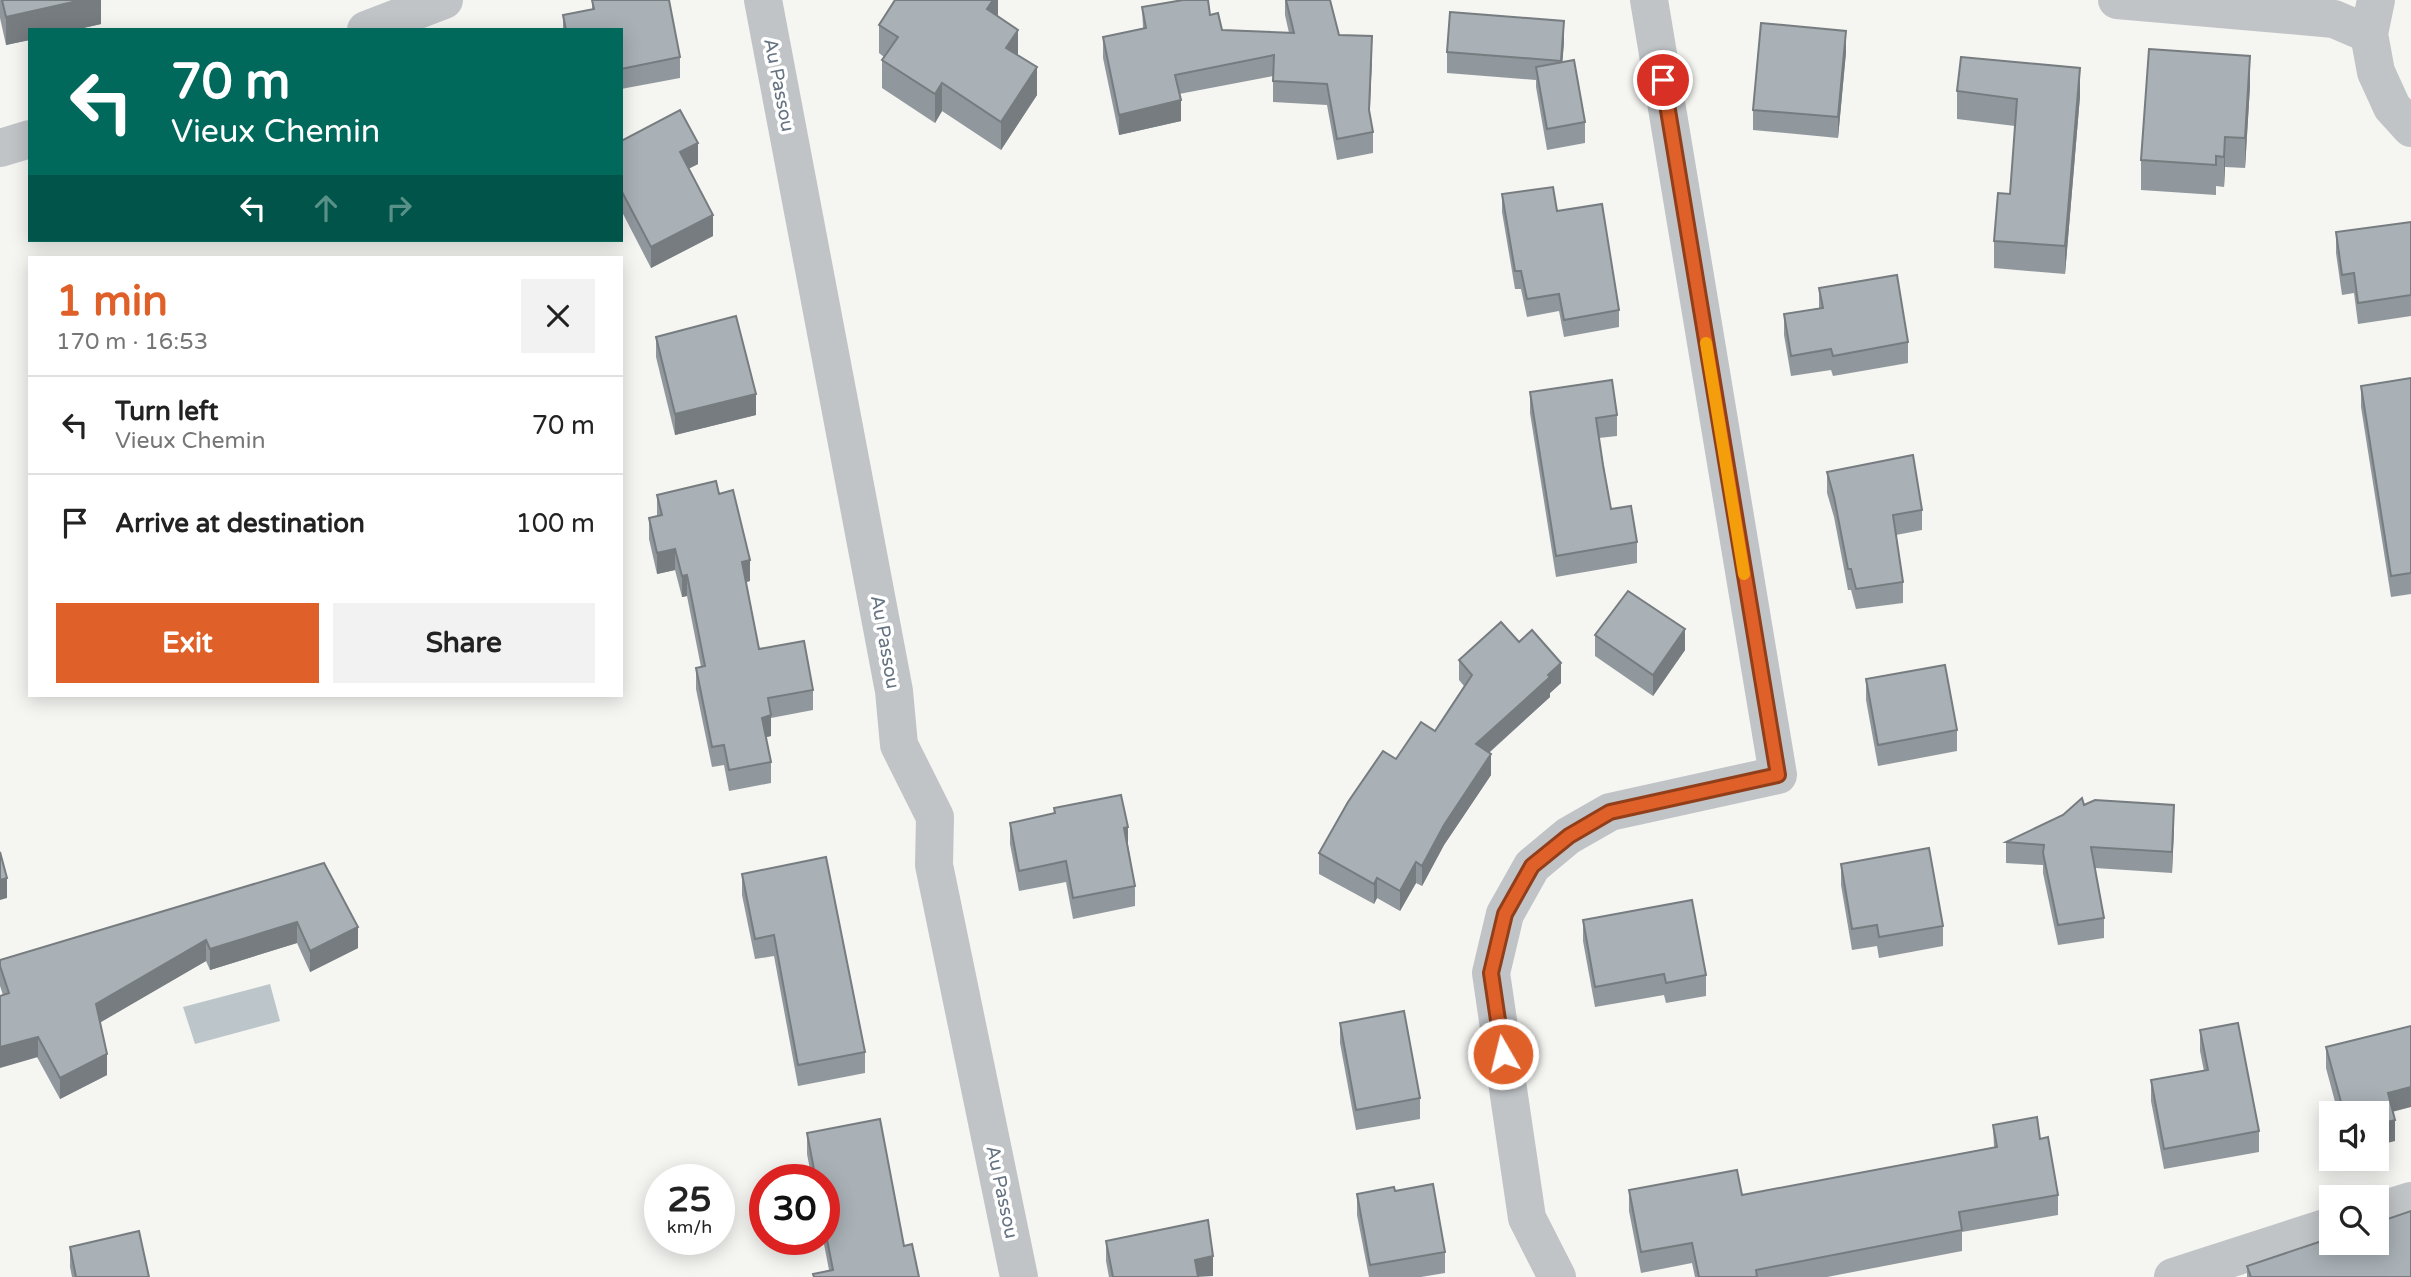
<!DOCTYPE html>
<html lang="en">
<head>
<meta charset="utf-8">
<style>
	body { margin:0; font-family:"Varela Round",sans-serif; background:#f2f2f2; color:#222; height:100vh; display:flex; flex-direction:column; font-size:26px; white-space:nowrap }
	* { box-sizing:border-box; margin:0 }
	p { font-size:23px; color:#767676 }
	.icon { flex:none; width:38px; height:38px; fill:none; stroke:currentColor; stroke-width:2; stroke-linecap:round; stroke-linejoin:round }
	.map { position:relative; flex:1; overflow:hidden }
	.details { position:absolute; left:28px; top:256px; width:595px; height:441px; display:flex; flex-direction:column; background:#fff; border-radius:0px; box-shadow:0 4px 18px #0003 }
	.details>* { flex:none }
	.guide { position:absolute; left:28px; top:28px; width:595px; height:214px; border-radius:0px; box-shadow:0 4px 18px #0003; background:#00695c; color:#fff; overflow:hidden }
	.fabs { position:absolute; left:2319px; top:1101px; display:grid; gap:14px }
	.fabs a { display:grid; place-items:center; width:70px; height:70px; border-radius:0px; background:#fff; box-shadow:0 4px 18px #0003; font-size:35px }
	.speed { position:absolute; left:644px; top:1164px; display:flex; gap:14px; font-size:35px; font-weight:700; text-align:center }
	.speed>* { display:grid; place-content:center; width:91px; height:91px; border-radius:50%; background:#fff; box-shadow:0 4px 18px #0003; line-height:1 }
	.speed small { font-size:18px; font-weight:400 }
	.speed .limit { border:10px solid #d22; background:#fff; color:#111 }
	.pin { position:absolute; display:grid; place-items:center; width:60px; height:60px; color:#fff; margin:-30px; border:4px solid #fff; border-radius:50%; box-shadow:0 2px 7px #0007 }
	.me { position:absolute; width:77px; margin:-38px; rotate:352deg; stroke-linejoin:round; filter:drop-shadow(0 0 5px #0008) }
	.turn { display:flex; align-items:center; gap:24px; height:147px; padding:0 28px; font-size:32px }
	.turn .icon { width:91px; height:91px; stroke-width:2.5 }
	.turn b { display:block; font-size:49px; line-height:60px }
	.lanes { display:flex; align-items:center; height:66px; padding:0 28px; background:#0003; justify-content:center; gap:35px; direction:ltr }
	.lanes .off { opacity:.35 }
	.round { display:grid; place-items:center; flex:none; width:74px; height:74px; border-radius:0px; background:#f2f2f2 }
	.overview { display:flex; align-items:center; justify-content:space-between; height:119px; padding:0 28px }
	h1 { font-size:42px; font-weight:800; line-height:52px; color:#df6028 }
	.action { display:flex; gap:14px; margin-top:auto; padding:14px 28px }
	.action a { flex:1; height:80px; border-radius:0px; background:#df6028; color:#fff; font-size:28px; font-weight:800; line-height:80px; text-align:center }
	.action a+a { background:#f2f2f2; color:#222 }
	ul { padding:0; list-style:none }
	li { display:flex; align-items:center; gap:21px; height:98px; padding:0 28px; border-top:2px solid #e0e0e0 }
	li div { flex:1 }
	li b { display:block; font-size:26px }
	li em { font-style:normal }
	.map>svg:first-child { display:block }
</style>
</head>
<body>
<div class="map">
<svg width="2411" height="1277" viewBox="0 0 2411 1277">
	<rect width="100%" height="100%" fill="#f5f5f2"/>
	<path fill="#bbc5ca" d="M 270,984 L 280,1021 L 195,1044 L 183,1007 Z"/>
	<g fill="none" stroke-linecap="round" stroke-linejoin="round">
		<g stroke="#c0c4c7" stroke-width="38">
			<path d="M 763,0 L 894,691 L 899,745 L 935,817 L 934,865 L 1019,1277"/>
			<path d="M 2117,0 L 2334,19 L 2369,34"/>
			<path d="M 2376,0 L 2369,34 L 2376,72 L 2392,107 L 2411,128"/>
			<path d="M 366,30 L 444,0"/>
			<path d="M 0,148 L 30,139"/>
			<path d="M 1557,1277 L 1527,1218 L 1491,973 L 1505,914 L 1532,866 L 1568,836 L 1610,812 L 1778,775 L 1649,0"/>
		</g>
		<g stroke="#c0c4c7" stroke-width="38">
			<path d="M 2376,1212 L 2411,1201"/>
			<path d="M 2173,1277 L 2331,1226"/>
		</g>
	</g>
	<g fill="#91989d">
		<path d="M 0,0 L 101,0 L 101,24 L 6,45 L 0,18 Z"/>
		<path d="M 592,0 L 680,57 L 680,78 L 621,89 L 621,30 L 563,30 L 563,15 L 592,9 Z"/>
		<path d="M 998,0 L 998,16 L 1018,55 L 1037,95 L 1001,150 L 942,111 L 935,123 L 882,88 L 882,60 L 884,57 L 879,53 L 879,25 Z"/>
		<path d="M 1285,0 L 1330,0 L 1339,35 L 1372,57 L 1369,114 L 1373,132 L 1373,153 L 1337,160 L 1327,105 L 1273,102 L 1273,76 L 1179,94 L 1181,121 L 1119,135 L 1103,58 L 1103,37 L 1143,28 L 1142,7 L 1222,30 L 1289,33 L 1285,15 Z"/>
		<path d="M 1564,42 L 1562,62 L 1585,122 L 1585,143 L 1547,150 L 1536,87 L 1536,80 L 1447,73 L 1447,52 Z"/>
		<path d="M 1846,52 L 1838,138 L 1753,130 L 1753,110 Z"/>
		<path d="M 2250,86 L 2245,168 L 2225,167 L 2224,187 L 2216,186 L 2216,195 L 2141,190 L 2141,160 Z"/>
		<path d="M 1957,91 L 2080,96 L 2065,274 L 1994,268 L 1994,241 L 2010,194 L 2015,126 L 1957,119 Z"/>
		<path d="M 621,141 L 698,164 L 688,169 L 713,236 L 651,268 L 621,210 Z"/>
		<path d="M 1502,194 L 1557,211 L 1619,310 L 1619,327 L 1564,337 L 1559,311 L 1527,317 L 1521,289 L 1515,289 L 1502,212 Z"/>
		<path d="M 2411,222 L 2411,316 L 2358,324 L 2354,293 L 2342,295 L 2336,253 L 2336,232 Z"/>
		<path d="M 1819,288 L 1908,342 L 1908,363 L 1833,376 L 1831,370 L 1791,376 L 1784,335 L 1784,314 L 1819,308 Z"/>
		<path d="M 656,337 L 756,415 L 675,435 L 656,357 Z"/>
		<path d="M 2411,378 L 2411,594 L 2391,597 L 2361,407 L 2361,386 Z"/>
		<path d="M 1530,392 L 1617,415 L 1617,436 L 1599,438 L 1611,509 L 1637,542 L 1637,563 L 1556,577 L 1530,413 Z"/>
		<path d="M 1827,472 L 1922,510 L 1922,530 L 1896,535 L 1903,582 L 1903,603 L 1856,609 L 1851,590 L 1848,590 L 1834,517 L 1827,493 Z"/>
		<path d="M 719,494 L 750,581 L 746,582 L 759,649 L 813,690 L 813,710 L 771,718 L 771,736 L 766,737 L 771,762 L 771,783 L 729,791 L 724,765 L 712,767 L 696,689 L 696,668 L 701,667 L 687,596 L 682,597 L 675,570 L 657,574 L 649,539 L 649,518 L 657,516 L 657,495 Z"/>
		<path d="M 1595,635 L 1685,650 L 1653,696 L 1595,656 Z"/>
		<path d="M 1519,642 L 1561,683 L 1550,693 L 1550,697 L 1489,753 L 1491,775 L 1444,845 L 1422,886 L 1416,883 L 1400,911 L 1377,898 L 1374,904 L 1319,874 L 1319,853 L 1396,759 L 1435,731 L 1464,686 L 1459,680 L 1459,660 Z"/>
		<path d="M 1866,679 L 1957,730 L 1957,751 L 1878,766 L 1866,700 Z"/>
		<path d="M 1054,808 L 1128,845 L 1135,886 L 1135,906 L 1073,919 L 1066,882 L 1019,891 L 1010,844 L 1010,823 L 1054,813 Z"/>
		<path d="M 2174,825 L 2172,873 L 2095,868 L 2104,918 L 2104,938 L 2058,945 L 2043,873 L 2043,865 L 2006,863 L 2006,842 Z"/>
		<path d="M 324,863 L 358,948 L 310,972 L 297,943 L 210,970 L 206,961 L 100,1022 L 107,1075 L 60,1099 L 3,995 L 0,986 L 0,960 Z"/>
		<path d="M 1841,864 L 1943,926 L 1943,946 L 1879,958 L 1877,946 L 1852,950 L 1841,885 Z"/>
		<path d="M 742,874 L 865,1052 L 865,1073 L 798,1086 L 774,956 L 755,959 L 742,895 Z"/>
		<path d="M 1583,920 L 1706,975 L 1706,996 L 1666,1003 L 1664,995 L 1595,1007 L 1583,941 Z"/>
		<path d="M 1340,1023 L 1420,1098 L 1420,1119 L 1356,1130 L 1340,1043 Z"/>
		<path d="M 2200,1030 L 2259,1131 L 2259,1152 L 2164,1169 L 2151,1101 L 2151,1080 L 2204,1071 L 2200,1051 Z"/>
		<path d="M 2326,1047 L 2393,1112 L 2395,1141 L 2376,1113 L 2338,1113 L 2326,1068 Z"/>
		<path d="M 1993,1125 L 2040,1139 L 2058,1195 L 2058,1215 L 1962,1232 L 1962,1251 L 1827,1277 L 1695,1277 L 1692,1263 L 1641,1273 L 1629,1211 L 1629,1190 L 1742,1195 L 1994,1147 Z"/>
		<path d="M 807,1133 L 904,1246 L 919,1277 L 813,1277 L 813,1274 L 829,1270 L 823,1239 L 824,1239 L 824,1180 L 812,1180 L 807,1154 Z"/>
		<path d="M 1357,1194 L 1445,1252 L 1445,1273 L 1421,1277 L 1369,1277 L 1357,1215 Z"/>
		<path d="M 1106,1241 L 1213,1276 L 1109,1277 L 1106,1261 Z"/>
		<path d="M 70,1247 L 149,1277 L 72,1277 L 70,1267 Z"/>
		<path d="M 2247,1266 L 2411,1277 L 2247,1277 Z"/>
	</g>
	<g fill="#767c7f">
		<path d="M 82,0 L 101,0 L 101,24 L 75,30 L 30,30 L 30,40 L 6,45 L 6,17 Z"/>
		<path d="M 993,0 L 998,0 L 998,21 L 987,9 Z"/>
		<path d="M 1564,21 L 1564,42 L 1561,81 L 1561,61 Z"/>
		<path d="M 1018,30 L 1018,58 L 1006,48 Z"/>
		<path d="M 1846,31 L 1846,52 L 1838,138 L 1838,117 Z"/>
		<path d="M 1372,36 L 1372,57 L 1369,131 L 1369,110 Z"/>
		<path d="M 2250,56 L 2250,86 L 2245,168 L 2245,138 Z"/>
		<path d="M 1037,67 L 1037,95 L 1001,150 L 1001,122 Z"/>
		<path d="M 2080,68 L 2080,96 L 2065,274 L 2065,246 Z"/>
		<path d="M 942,83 L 942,111 L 935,123 L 935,94 Z"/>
		<path d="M 1181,100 L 1181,121 L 1119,135 L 1119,115 Z"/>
		<path d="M 2225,137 L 2225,167 L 2224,187 L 2224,157 Z"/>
		<path d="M 698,143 L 698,164 L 680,173 L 680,152 Z"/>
		<path d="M 713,215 L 713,236 L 651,268 L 651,247 Z"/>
		<path d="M 756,394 L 756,415 L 675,435 L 675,414 Z"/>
		<path d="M 675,549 L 675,570 L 657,574 L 657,553 Z"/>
		<path d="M 750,560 L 750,581 L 742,583 L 742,562 Z"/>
		<path d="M 687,575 L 687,596 L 682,597 L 682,576 Z"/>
		<path d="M 1685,629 L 1685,650 L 1653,696 L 1653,675 Z"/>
		<path d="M 1561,663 L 1561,683 L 1550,693 L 1550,697 L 1476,764 L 1476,744 Z"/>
		<path d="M 771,715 L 771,736 L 762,738 L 762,718 Z"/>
		<path d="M 1491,754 L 1491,775 L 1444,845 L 1422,886 L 1422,866 L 1444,825 Z"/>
		<path d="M 2174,805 L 2174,825 L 2172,873 L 2172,852 Z"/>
		<path d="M 1128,827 L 1128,848 L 1124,828 Z"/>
		<path d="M 1416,862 L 1416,883 L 1400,911 L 1400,891 Z"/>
		<path d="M 7,878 L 7,898 L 0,900 L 0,880 Z"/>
		<path d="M 1377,878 L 1377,898 L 1374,904 L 1374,884 Z"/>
		<path d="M 297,922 L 297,943 L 210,970 L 210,949 Z"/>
		<path d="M 358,927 L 358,948 L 310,972 L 310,951 Z"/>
		<path d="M 206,940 L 206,961 L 96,1025 L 96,1004 Z"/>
		<path d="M 38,1037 L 38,1057 L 0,1068 L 0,1047 Z"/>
		<path d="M 107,1054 L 107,1075 L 60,1099 L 60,1078 Z"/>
		<path d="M 2411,1087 L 2411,1107 L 2388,1113 L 2388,1093 Z"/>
		<path d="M 2395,1120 L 2395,1141 L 2376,1146 L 2376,1125 Z"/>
		<path d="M 1213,1256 L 1213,1276 L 1195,1277 L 1195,1260 Z"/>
	</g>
	<g fill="#a9b1b6" stroke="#767c7f" stroke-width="2">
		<path d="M 2,0 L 82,0 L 6,17 Z"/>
		<path d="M 592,0 L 669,0 L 680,57 L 621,69 L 621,30 L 566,30 L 563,15 L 594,9 Z"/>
		<path d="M 895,0 L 993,0 L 987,9 L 1018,30 L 1006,48 L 1037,67 L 1001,122 L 942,83 L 935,94 L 882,60 L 898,37 L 879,25 Z"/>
		<path d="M 1183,0 L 1208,0 L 1210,15 L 1218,13 L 1222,30 L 1294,33 L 1286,0 L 1330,0 L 1339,35 L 1372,36 L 1369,110 L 1373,132 L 1337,139 L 1327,84 L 1273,81 L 1274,55 L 1175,75 L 1181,100 L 1119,115 L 1103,37 L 1146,28 L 1142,7 Z"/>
		<path d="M 1450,12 L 1564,21 L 1561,61 L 1447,52 Z"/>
		<path d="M 1761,23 L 1846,31 L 1838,117 L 1753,110 Z"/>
		<path d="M 2149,49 L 2250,56 L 2245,138 L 2225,137 L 2224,157 L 2216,156 L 2216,165 L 2141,160 Z"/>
		<path d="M 1961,57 L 2080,68 L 2065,246 L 1994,241 L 1998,193 L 2010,194 L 2017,99 L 1957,91 Z"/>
		<path d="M 1574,60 L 1585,122 L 1547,129 L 1536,67 Z"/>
		<path d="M 680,110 L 698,143 L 680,152 L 713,215 L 651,247 L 621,190 L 621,141 Z"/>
		<path d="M 1553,187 L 1557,211 L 1602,204 L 1619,310 L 1564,320 L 1559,294 L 1527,299 L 1521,271 L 1515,271 L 1502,194 Z"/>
		<path d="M 2411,222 L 2411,295 L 2358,303 L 2354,273 L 2342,275 L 2336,232 Z"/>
		<path d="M 1897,275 L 1908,342 L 1833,356 L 1831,349 L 1791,356 L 1784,314 L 1823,308 L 1819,288 Z"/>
		<path d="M 736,316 L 756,394 L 675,414 L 656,337 Z"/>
		<path d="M 2411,378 L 2411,573 L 2391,576 L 2361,386 Z"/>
		<path d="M 1612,380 L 1617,415 L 1596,418 L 1603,465 L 1611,509 L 1631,506 L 1637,542 L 1556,556 L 1530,392 Z"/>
		<path d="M 1913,455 L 1922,510 L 1893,515 L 1903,582 L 1856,589 L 1851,569 L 1848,569 L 1834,497 L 1827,472 Z"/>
		<path d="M 716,481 L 719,494 L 733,490 L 750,560 L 742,562 L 759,649 L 804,641 L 813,690 L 768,698 L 771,715 L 762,718 L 771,762 L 729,770 L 724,745 L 712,747 L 696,668 L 705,666 L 687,575 L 682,576 L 675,549 L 657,553 L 649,518 L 662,515 L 657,495 Z"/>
		<path d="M 1628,591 L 1685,629 L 1653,675 L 1595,635 Z"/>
		<path d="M 1501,622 L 1519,642 L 1532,630 L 1561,663 L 1548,675 L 1550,677 L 1476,744 L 1491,754 L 1444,825 L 1422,866 L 1416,862 L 1400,891 L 1377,878 L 1374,884 L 1319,853 L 1348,802 L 1383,751 L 1396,759 L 1421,722 L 1435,731 L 1472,675 L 1459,660 Z"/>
		<path d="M 1945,665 L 1957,730 L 1878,745 L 1866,679 Z"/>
		<path d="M 1121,795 L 1128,827 L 1124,828 L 1135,886 L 1073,898 L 1066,861 L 1019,871 L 1010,823 L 1055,813 L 1054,808 Z"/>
		<path d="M 2082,798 L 2084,805 L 2095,800 L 2174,805 L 2172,852 L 2091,847 L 2104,918 L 2058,925 L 2043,853 L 2044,845 L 2006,842 L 2063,815 Z"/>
		<path d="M 1929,848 L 1943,926 L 1879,937 L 1877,925 L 1852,929 L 1841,864 Z"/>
		<path d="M 0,852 L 7,878 L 0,880 Z"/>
		<path d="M 826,857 L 865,1052 L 798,1065 L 774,935 L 755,939 L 742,874 Z"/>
		<path d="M 324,863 L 358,927 L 310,951 L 297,922 L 210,949 L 206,940 L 96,1004 L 107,1054 L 60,1078 L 38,1037 L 0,1047 L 0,996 L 9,993 L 0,966 L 0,960 Z"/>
		<path d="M 1692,900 L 1706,975 L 1666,983 L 1664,974 L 1595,987 L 1583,920 Z"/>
		<path d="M 1404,1011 L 1420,1098 L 1356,1110 L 1340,1023 Z"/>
		<path d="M 2238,1023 L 2259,1131 L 2164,1149 L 2151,1080 L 2208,1070 L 2200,1030 Z"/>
		<path d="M 2411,1026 L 2411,1087 L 2388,1093 L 2395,1120 L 2376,1125 L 2376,1113 L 2344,1113 L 2326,1047 Z"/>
		<path d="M 2037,1117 L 2040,1139 L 2048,1137 L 2058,1195 L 1959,1212 L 1962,1230 L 1756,1270 L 1757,1277 L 1699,1277 L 1692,1243 L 1641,1252 L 1629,1190 L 1737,1170 L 1742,1195 L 1997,1147 L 1993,1125 Z"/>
		<path d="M 880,1119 L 904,1246 L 912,1244 L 919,1277 L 814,1277 L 813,1274 L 833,1270 L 824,1224 L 824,1180 L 816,1180 L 807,1133 Z"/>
		<path d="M 1433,1184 L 1445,1252 L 1370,1265 L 1357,1194 L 1394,1187 L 1395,1191 Z"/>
		<path d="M 2411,1211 L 2411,1277 L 2251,1277 L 2247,1266 L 2331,1238 L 2331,1242 L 2376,1242 L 2376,1223 Z"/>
		<path d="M 1208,1220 L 1213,1256 L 1195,1260 L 1198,1277 L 1113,1277 L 1106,1241 Z"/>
		<path d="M 139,1231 L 149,1277 L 76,1277 L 70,1247 Z"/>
	</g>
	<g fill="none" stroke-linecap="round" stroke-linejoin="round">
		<defs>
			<path id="route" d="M 1503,1054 L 1491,973 L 1505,914 L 1532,866 L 1569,836 L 1610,812 L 1778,775 L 1663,80"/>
		</defs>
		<use href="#route" stroke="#913e1a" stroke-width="18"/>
		<use href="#route" stroke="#df6028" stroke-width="12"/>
		<path stroke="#f59e0b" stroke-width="12" d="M 1706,343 L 1744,574"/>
	</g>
	<g text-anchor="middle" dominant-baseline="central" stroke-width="7" stroke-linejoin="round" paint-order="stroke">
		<g font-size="19" fill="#657382" stroke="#fff">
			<text transform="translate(779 85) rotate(79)">Au Passou</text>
			<text transform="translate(885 642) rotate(80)">Au Passou</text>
			<text transform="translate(1002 1192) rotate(78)">Au Passou</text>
		</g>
	</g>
</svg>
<div class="fabs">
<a><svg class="icon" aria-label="sound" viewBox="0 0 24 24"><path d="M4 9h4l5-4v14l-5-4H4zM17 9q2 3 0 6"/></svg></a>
<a><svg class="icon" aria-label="search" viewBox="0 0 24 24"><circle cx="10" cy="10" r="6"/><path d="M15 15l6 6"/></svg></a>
</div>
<div class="speed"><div>25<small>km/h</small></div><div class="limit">30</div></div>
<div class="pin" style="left:1663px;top:80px;background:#d93025"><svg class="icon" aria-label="arrive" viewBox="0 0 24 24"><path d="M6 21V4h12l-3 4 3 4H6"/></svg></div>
<svg class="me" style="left:1503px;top:1054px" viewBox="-20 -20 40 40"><circle r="17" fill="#df6028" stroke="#fff" stroke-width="3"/><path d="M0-11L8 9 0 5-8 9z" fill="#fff"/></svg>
<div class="guide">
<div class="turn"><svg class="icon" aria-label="left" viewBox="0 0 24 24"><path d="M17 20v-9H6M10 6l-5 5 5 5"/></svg><div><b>70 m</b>Vieux Chemin</div></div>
<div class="lanes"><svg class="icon" aria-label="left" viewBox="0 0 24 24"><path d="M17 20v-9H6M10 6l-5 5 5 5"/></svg><svg class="icon off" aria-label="ahead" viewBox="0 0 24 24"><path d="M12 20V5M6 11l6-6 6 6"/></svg><svg class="icon off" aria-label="right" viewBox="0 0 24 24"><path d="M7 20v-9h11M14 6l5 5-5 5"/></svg></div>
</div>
<section class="details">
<div class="overview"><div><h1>1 min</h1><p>170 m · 16:53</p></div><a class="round"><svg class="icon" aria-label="close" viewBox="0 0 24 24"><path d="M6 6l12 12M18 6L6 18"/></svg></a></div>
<ul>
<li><svg class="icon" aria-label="left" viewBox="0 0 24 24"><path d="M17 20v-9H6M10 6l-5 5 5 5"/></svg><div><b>Turn left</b><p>Vieux Chemin</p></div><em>70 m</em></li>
<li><svg class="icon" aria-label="arrive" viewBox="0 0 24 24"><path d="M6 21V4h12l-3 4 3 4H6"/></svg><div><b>Arrive at destination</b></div><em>100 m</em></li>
</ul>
<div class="action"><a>Exit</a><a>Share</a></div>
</section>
</div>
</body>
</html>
